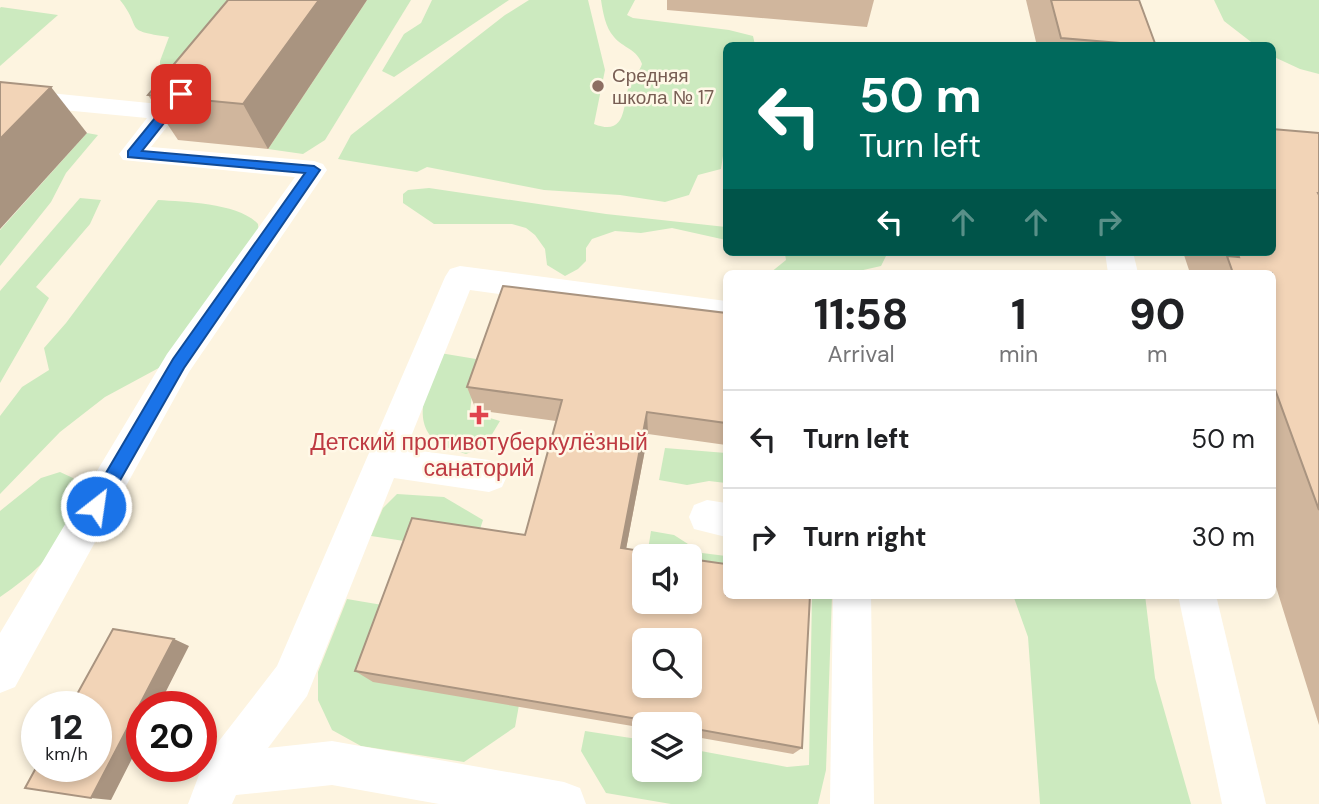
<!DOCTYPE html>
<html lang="en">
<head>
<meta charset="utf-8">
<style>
	body { margin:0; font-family:"DM Sans",sans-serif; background:#f2f2f2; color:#202124; height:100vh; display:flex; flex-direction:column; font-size:26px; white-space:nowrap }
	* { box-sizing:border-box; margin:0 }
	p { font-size:23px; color:#757577 }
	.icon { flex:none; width:38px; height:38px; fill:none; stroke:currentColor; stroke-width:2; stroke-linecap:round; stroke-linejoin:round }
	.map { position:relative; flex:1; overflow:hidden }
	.side { position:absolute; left:723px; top:270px; width:553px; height:329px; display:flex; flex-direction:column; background:#fff; border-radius:10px; box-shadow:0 4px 10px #0003 }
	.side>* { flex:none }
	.top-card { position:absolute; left:723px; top:42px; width:553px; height:214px; border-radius:10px; box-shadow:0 4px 10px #0003; background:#00695c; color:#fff; overflow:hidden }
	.tools { position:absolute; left:632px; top:544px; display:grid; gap:14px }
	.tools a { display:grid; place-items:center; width:70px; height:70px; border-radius:10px; background:#fff; box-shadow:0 4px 10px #0003; font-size:35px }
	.speed { position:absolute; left:21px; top:691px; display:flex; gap:14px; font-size:35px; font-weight:700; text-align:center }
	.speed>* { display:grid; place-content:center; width:91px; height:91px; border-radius:50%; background:#fff; box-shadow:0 4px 10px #0003; line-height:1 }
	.speed small { font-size:18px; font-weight:400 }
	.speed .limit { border:10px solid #d22; background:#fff; color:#111 }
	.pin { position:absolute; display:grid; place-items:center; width:60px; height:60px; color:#fff; margin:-30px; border-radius:14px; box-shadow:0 4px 10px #0006 }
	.me { position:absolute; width:77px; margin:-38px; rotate:30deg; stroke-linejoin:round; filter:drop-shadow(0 0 5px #0008) }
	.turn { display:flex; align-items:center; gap:24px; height:147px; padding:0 21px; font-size:32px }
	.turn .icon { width:91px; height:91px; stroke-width:2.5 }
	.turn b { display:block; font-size:49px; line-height:60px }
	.lanes { display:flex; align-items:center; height:66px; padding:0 21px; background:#0003; justify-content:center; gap:35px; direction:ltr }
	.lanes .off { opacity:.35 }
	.eta { display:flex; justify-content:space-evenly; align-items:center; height:119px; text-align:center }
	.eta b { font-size:42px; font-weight:800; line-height:49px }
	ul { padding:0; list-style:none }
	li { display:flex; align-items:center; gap:21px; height:98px; padding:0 21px; border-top:2px solid #e0e0e0 }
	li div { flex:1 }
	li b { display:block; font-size:26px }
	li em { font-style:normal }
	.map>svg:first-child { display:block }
</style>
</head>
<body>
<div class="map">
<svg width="1319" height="804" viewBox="0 0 1319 804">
	<rect width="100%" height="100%" fill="#fdf4e0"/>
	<g fill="#cceabf">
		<path d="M 120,0 L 249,0 L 160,82 L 160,61 L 169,37 C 121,30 144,30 120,0 Z"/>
		<path d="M 367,0 L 411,0 L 325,140 L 303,154 L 268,149 Z"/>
		<path d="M 432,0 L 509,0 L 394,77 L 382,71 L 404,34 L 421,23 Z"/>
		<path d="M 529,0 L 588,0 L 605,70 L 594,124 C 629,138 622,101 630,83 C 634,76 640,71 642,64 C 637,49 623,48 614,37 C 605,27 603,12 601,0 L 635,0 L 627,15 L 633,18 L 729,30 L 753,36 L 755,45 L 726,46 L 726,136 L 721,169 L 698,175 L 689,195 L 665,202 L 620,195 L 544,190 L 427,167 L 417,172 L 338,159 L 351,135 L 505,15 Z"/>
		<path d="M 1214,0 L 1319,0 L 1319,74 L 1300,69 L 1272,56 L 1272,46 L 1255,45 L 1224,21 Z"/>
		<path d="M 0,8 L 1,7 L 58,15 L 0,66 Z"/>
		<path d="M 87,133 L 98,135 L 66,173 L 51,202 L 0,266 L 0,230 Z"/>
		<path d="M 429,188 L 606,214 L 726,227 L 726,240 L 672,228 L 641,233 L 615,231 L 592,239 L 586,248 L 586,261 L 578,269 L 565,276 L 547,265 L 545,249 L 535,235 L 526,228 L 512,224 L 434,224 L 403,203 L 403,194 L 408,190 Z"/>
		<path d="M 80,198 L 101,200 L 90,224 L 36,287 L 49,298 L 0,383 L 0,291 Z"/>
		<path d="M 158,200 C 185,202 239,203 258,224 L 259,234 L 168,363 L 105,397 L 60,432 L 0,494 L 0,416 L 22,387 L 49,370 L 44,348 L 66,323 Z"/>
		<path d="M 780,252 L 883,252 L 886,256 L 881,266 L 850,273 L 770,273 L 786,260 L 785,254 Z"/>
		<path d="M 440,353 L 476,359 L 470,412 L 500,421 L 485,446 L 466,454 C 458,451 448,449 440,444 C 407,423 430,381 440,353 Z"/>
		<path d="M 665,448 L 726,453 L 726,483 L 709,481 L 687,485 L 659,480 Z"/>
		<path d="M 60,472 L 73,478 L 80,490 C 74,500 73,510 69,521 C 56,556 29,577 0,597 L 0,511 L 41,478 Z"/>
		<path d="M 397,494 L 444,497 L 483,520 L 479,532 L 411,542 L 371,536 L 383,508 Z"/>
		<path d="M 651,531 L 674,535 L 702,553 L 726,556 L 726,576 L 690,570 L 690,556 L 647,556 Z"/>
		<path d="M 812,595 L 832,595 L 826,770 L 818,804 L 671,804 L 606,793 L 581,751 L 585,731 L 644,740 L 644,770 L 690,770 L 690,749 L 787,767 L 809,765 Z"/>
		<path d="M 1013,595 L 1145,595 L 1155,678 L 1191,804 L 1040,804 L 1028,637 Z"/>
		<path d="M 347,599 L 400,608 L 519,705 L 515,727 L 464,762 L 361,746 L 332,730 L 318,700 L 318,672 Z"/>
	</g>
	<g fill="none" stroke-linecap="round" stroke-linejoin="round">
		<g fill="#fff" fill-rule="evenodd">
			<path d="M 190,75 L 198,77 L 202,82 L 151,147 L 314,161 L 323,164 L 327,170 L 189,372 L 15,687 L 0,693 L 0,633 L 167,354 L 295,177 L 123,160 L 119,154 L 147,118 L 0,104 L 0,88 L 159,104 L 182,77 Z"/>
			<path d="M 1105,252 L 1133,252 L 1138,273 L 1108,273 Z"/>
			<path d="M 460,266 L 726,301 L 726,325 L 470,290 L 406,449 L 489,460 L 502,465 L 507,476 L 502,487 L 489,492 L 394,478 L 307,696 L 268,748 L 332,741 L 564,782 L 580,788 L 586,804 L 439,804 L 332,785 L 236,795 L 232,804 L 188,804 L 205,759 L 277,666 L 445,277 L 450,269 Z"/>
			<path d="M 707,500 L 726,503 L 726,537 L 694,529 L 689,517 L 694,505 Z"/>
			<path d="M 833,595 L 871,595 L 874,804 L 830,804 Z"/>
			<path d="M 1178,595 L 1216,595 L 1266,804 L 1222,804 Z"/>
		</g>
	</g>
	<g fill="#d0b69d">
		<path d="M 367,0 L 268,149 L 178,140 L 148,95 Z"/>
		<path d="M 667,0 L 874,0 L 867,27 L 667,10 Z"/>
		<path d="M 1026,0 L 1139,0 L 1156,46 L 1037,46 Z"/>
		<path d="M 1319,133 L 1319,725 L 1272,574 L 1272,273 L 1190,273 L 1183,252 L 1272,252 Z"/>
		<path d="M 726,313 L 726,445 L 648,434 L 626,549 L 802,748 L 793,754 L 690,736 L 690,724 L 644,724 L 644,728 L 373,682 L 355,671 L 525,535 L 556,421 L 476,410 L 467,387 Z"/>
	</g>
	<g fill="#a99480">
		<path d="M 319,0 L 367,0 L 268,149 L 243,104 Z"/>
		<path d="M 51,87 L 87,133 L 0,229 L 0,139 Z"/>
		<path d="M 647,412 L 648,434 L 623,565 L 621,548 Z"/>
		<path d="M 174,639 L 189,646 L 158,707 L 142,707 L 142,739 L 111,800 L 91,798 Z"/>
	</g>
	<g fill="#f2d4b7" stroke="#a99480" stroke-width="2" fill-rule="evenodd">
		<path d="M 228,0 L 319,0 L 243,104 L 148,95 Z"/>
		<path d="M 1051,0 L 1139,0 L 1156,46 L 1061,38 Z"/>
		<path d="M 0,82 L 51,87 L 0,139 Z"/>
		<path d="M 1272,129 L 1319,133 L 1319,193 L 1318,193 L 1319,195 L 1319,510 L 1272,381 L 1272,273 L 1233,273 L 1227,256 L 1239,257 L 1237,252 L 1272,252 Z"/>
		<path d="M 503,286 L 726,313 L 726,423 L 647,412 L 621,548 L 674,556 L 644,556 L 644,602 L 690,602 L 690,559 L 726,564 L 726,595 L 810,595 L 802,748 L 690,728 L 690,724 L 667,724 L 355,671 L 412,518 L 525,535 L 562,400 L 467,387 ZM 644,640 L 690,640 L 690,686 L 644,686 Z"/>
		<path d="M 113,629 L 174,639 L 91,798 L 25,788 L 37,766 L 96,766 L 96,707 L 70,707 Z"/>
	</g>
	<path fill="#1a73e8" stroke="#114b97" stroke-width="2" d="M 181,90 L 187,94 L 142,151 L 314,166 L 320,170 L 184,368 L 102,512 L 96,514 L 90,512 L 87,506 L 90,500 L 173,359 L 305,173 L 128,157 L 128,151 L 177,91 Z"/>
	<circle fill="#8d6e63" stroke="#fff8e7" stroke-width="2.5" cx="598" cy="86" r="7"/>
	<path fill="#e0444e" stroke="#fff8e7" stroke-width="2.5" d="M475.5 404.5h7v7h7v7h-7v7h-7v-7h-7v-7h7z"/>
	<g text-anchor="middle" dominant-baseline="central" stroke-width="5" stroke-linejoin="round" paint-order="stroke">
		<g font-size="19" fill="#785e54" stroke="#fff8e7" text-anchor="start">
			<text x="612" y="75">Средняя<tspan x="612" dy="22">школа № 17</tspan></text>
		</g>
		<g font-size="23" fill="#be3a42" stroke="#fff8e7">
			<text x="479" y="442">Детский противотуберкулёзный<tspan x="479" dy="26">санаторий</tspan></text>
		</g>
	</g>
</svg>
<div class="tools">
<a><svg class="icon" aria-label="sound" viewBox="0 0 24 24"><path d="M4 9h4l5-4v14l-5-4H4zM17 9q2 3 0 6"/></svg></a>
<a><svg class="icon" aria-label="search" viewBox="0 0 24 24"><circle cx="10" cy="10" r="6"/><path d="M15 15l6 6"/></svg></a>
<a><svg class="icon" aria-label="layers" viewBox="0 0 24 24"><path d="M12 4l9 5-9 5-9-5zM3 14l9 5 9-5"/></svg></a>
</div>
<div class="speed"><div>12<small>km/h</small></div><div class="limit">20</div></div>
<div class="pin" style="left:181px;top:94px;background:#d93025"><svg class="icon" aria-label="arrive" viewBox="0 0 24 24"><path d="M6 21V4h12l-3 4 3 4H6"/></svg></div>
<svg class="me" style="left:96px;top:506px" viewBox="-20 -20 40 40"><circle r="17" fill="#1a73e8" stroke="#fff" stroke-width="3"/><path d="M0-11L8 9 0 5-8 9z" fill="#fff"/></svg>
<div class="top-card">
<div class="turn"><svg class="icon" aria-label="left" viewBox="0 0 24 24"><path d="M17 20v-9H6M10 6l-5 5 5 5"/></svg><div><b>50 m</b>Turn left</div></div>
<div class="lanes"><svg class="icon" aria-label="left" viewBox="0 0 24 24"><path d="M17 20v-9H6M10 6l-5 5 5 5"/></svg><svg class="icon off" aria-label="ahead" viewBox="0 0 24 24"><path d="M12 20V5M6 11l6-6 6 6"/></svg><svg class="icon off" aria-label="ahead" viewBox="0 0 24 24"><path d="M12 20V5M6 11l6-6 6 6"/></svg><svg class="icon off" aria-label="right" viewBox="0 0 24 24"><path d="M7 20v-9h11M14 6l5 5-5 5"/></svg></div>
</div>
<section class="side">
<div class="eta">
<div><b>11:58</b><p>Arrival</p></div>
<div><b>1</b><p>min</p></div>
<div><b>90</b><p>m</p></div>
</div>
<ul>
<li><svg class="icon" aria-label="left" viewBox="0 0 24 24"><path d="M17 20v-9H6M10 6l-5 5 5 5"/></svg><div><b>Turn left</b></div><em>50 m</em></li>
<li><svg class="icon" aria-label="right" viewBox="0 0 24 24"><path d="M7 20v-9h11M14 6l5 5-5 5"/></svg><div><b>Turn right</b></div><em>30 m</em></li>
</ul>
</section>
</div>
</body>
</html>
